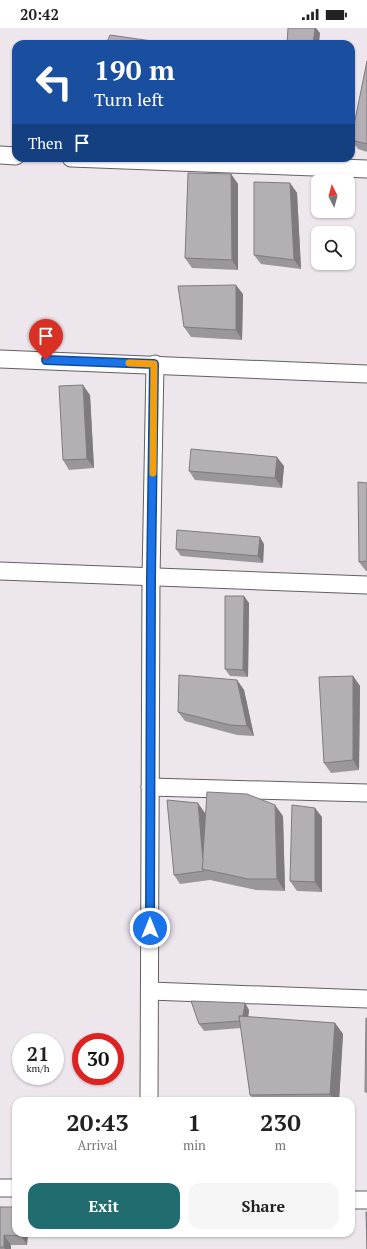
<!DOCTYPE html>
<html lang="en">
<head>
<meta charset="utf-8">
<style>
	body { margin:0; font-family:"PT Serif",serif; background:#f6f6f6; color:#222; height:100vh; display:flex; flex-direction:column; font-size:15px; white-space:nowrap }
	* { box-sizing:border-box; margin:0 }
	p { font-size:13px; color:#767676 }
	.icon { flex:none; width:22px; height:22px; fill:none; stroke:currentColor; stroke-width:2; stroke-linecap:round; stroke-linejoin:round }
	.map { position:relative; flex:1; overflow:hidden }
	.details { position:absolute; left:12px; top:1069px; width:343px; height:140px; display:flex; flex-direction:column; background:#fff; border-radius:12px; box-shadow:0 1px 3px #0004 }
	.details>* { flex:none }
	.banner { position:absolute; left:12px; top:12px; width:343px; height:122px; border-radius:12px; box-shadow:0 1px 3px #0004; background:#1a4fa0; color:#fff; overflow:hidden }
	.needle { width:26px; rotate:354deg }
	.fabs { position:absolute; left:311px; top:146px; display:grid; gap:8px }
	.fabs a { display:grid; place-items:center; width:44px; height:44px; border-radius:8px; background:#fff; box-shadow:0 1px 3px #0004; font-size:20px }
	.speed { position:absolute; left:12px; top:1005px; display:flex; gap:8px; font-size:20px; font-weight:700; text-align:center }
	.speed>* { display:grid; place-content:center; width:52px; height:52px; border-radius:50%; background:#fff; box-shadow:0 1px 3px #0004; line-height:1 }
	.speed small { font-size:10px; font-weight:400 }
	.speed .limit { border:6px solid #d22; background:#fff; color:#111 }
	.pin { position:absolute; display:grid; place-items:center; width:34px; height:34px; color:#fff; margin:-41px -17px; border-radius:50% 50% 50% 0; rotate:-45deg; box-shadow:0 0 4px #0007 }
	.pin .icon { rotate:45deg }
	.me { position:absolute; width:44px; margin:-22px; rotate:0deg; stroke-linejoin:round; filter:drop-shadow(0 0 3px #0008) }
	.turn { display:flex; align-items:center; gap:14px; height:84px; padding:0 16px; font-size:18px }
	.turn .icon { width:52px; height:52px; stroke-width:2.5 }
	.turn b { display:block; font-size:28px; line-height:34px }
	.then { display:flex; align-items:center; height:38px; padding:0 16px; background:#0003; gap:8px; font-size:15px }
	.eta { display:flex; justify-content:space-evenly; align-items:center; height:68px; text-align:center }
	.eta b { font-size:24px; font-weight:700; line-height:28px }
	.cta { display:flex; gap:8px; margin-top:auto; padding:8px 16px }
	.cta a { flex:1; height:46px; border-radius:12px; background:#206c6e; color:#fff; font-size:16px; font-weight:700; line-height:46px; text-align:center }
	.cta a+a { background:#f6f6f6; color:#222 }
	.status { display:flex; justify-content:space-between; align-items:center; height:28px; padding:0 20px; background:#fff; direction:ltr }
	.status svg { height:11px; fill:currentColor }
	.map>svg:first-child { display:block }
</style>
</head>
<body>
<div class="status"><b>20:42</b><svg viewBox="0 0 49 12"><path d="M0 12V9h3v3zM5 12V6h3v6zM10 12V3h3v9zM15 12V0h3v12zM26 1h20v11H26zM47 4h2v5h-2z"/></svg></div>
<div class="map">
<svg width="367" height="1221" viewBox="0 0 367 1221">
	<rect width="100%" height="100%" fill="#ede7ed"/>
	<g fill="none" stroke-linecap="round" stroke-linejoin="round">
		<defs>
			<g id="street">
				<path d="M 0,127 L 16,128"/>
				<path d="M 71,130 L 367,141"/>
				<path d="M 0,331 L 367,346"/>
				<path d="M 0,543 L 367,557"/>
				<path d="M 150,759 L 367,765"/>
				<path d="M 150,963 L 367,971"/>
				<path d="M 149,1073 L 151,550 L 155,336"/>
				<path d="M 0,1160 L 16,1160"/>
				<path d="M 351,1172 L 367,1172"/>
			</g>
		</defs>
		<use href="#street" stroke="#645f64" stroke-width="19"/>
		<use href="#street" stroke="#fff" stroke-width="17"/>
	</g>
	<g fill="#9b969c">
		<path d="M 367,33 L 367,124 L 358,121 L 351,112 Z"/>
		<path d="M 231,146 L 238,156 L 238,242 L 192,240 L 185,230 Z"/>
		<path d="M 290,155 L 297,165 L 301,241 L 261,236 L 254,227 Z"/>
		<path d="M 243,266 L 242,312 L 191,309 L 184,299 Z"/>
		<path d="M 90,367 L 94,440 L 69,442 L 63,432 Z"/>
		<path d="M 284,438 L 282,460 L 195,452 L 189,443 Z"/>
		<path d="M 367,455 L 367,543 L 366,543 L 359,534 Z"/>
		<path d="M 264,516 L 263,535 L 181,528 L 176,521 Z"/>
		<path d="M 249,575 L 248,649 L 230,648 L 225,641 Z"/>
		<path d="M 353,648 L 360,658 L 359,742 L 331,745 L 324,735 Z"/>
		<path d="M 237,652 L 244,662 L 254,708 L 237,707 L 185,693 L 178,684 Z"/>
		<path d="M 205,785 L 205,793 L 283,788 L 285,863 L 256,862 L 210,852 L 180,856 L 174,847 Z"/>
		<path d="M 322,789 L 322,864 L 297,863 L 290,853 Z"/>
		<path d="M 245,975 L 249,982 L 248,989 L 335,995 L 343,1006 L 339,1073 L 254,1073 L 250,1067 L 241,1000 L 204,1003 L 199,996 Z"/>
		<path d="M 0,1179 L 16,1205 L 28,1205 L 27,1217 L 11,1217 L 11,1221 L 0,1221 Z"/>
	</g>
	<g fill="#7e7a7f">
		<path d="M 315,0 L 316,0 L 320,5 L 319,16 L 313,16 Z"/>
		<path d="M 231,146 L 238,156 L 238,242 L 232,232 Z"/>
		<path d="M 290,155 L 297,165 L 301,241 L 294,232 Z"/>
		<path d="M 236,257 L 243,266 L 242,312 L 236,302 Z"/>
		<path d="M 83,357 L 90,367 L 94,440 L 87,431 Z"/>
		<path d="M 277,429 L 284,438 L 282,460 L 275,450 Z"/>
		<path d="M 260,509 L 264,516 L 263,535 L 258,528 Z"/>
		<path d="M 244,568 L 249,575 L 248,649 L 243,642 Z"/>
		<path d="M 353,648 L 360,658 L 359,742 L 353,732 Z"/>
		<path d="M 237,652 L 244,662 L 254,708 L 247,698 Z"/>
		<path d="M 198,775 L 205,785 L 210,842 L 204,841 Z"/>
		<path d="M 275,777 L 283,788 L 285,863 L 277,851 Z"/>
		<path d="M 315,780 L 322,789 L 322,864 L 315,854 Z"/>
		<path d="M 245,975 L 249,982 L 247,1000 L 242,993 Z"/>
		<path d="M 335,995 L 343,1006 L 339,1073 L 335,1073 L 330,1066 Z"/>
		<path d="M 21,1205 L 28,1205 L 27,1217 L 21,1208 Z"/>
		<path d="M 4,1207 L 11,1217 L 11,1221 L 5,1221 L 4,1219 Z"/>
	</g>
	<g fill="#b4afb5" stroke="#7e7a7f">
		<path d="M 288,0 L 315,0 L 313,16 L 287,16 Z"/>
		<path d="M 110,7 L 173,16 L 106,16 Z"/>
		<path d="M 367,33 L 367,116 L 351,112 Z"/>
		<path d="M 188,145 L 231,146 L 232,232 L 185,230 Z"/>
		<path d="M 254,154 L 290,155 L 294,232 L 254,227 Z"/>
		<path d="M 236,257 L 236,302 L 184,299 L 178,258 Z"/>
		<path d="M 83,357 L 87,431 L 63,432 L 59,358 Z"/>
		<path d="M 191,421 L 277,429 L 275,450 L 189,443 Z"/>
		<path d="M 358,454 L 367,455 L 367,533 L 359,534 Z"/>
		<path d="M 177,502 L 260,509 L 258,528 L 176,521 Z"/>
		<path d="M 225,568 L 244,568 L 243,642 L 225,641 Z"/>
		<path d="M 179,647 L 237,652 L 247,698 L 230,697 L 178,684 Z"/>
		<path d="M 353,648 L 353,732 L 324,735 L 319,649 Z"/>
		<path d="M 207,764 L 247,766 L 275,777 L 277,851 L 248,851 L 202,841 Z"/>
		<path d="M 167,772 L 198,775 L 203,833 L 202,841 L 204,843 L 174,847 Z"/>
		<path d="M 292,777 L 315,780 L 315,854 L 290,853 Z"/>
		<path d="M 191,973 L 245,975 L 243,988 L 239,988 L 240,993 L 199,996 Z"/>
		<path d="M 239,988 L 335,995 L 330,1066 L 250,1067 Z"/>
		<path d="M 366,990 L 367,990 L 367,1064 L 365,1064 Z"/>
		<path d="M 0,1179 L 16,1179 L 16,1205 L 21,1205 L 21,1208 L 4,1207 L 4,1219 L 0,1219 Z"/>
		<path d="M 366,1184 L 367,1184 L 367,1221 Z"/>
	</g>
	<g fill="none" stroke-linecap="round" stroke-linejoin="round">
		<defs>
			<path id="route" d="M 46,332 L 154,336 L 151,550 L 150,900"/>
		</defs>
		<use href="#route" stroke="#114b97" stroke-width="10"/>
		<use href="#route" stroke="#1a73e8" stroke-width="7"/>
		<path stroke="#f59e0b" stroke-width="7" d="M 129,335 L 154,336 L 153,445"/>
	</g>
</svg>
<div class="fabs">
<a><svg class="needle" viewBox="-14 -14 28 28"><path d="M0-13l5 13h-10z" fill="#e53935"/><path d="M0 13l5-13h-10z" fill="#767676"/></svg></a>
<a><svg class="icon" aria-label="search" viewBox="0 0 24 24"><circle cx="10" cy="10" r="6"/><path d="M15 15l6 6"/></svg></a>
</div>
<div class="speed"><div>21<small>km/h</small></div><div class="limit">30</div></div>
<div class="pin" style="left:46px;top:332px;background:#d93025"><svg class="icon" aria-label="arrive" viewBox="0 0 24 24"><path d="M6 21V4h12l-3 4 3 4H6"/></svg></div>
<svg class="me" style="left:150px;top:900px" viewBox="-20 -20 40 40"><circle r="17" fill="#1a73e8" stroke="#fff" stroke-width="3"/><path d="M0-11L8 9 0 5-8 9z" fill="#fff"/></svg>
<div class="banner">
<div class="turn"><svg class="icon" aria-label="left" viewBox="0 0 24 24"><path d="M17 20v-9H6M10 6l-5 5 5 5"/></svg><div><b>190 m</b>Turn left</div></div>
<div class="then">Then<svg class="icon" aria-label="arrive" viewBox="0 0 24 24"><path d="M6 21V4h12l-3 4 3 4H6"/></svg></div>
</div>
<section class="details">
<div class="eta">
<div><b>20:43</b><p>Arrival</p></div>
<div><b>1</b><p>min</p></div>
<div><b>230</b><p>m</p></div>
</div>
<div class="cta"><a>Exit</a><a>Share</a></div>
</section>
</div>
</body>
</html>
